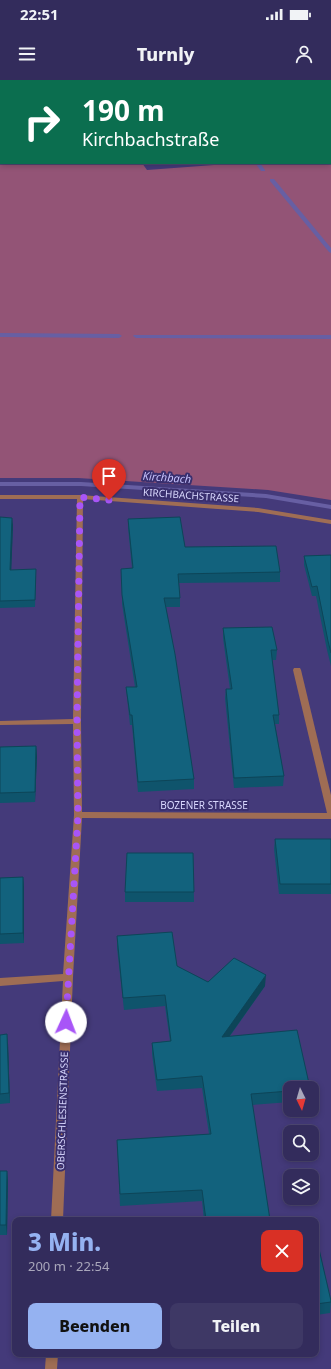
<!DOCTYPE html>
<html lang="de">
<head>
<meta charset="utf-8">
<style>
	body { margin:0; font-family:"Noto Sans",sans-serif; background:#3e3865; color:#f1f3f6; height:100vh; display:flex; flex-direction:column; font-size:15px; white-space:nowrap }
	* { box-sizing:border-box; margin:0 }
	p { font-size:13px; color:#a9a7bb }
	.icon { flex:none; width:22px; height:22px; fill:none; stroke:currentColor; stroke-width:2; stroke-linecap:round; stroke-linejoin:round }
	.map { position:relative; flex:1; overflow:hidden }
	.sheet { position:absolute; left:12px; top:1137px; width:307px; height:140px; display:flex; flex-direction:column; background:#332c5c; border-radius:8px; box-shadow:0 2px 6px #0003,0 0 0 1px #4e4872 }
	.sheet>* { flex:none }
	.guide { position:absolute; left:0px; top:0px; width:331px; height:84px; box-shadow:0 2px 6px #0003,0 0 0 1px #4e4872; background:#0b6e4f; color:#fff; overflow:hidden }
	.needle { width:26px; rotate:175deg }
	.buttons { position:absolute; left:283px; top:1001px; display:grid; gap:8px }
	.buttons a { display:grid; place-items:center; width:36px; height:36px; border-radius:8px; background:#332c5c; box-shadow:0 2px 6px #0003,0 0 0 1px #4e4872; font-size:20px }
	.pin { position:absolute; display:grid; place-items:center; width:34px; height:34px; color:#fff; margin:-41px -17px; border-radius:50% 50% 50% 0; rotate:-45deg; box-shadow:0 0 4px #0007 }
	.pin .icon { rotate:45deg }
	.me { position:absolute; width:44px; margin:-22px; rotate:2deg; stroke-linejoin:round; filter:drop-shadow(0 0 3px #0008) }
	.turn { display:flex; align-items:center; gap:14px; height:84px; padding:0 16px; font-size:18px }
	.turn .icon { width:52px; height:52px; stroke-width:2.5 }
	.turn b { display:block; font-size:28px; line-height:34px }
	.round { display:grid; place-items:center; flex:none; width:42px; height:42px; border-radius:8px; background:#3e3865 }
	.head { display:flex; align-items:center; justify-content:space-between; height:68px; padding:0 16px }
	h1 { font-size:24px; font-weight:800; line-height:30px; color:#95b2f1 }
	.action { display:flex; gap:8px; margin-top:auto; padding:8px 16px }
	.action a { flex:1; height:46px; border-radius:8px; background:#95b2f1; color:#111; font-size:16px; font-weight:800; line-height:46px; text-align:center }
	.action a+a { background:#3e3865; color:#f1f3f6 }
	.status { display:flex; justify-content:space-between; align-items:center; height:28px; padding:0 20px; background:#332c5c; direction:ltr }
	.status svg { height:11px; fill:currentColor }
	header { display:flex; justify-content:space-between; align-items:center; height:52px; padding:0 16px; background:#332c5c; font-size:18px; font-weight:800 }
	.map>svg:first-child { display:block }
</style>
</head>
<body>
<div class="status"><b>22:51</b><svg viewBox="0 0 49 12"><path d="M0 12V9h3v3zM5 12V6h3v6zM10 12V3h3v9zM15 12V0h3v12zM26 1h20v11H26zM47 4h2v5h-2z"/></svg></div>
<header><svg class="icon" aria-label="menu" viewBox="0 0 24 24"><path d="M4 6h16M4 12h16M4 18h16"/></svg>Turnly<svg class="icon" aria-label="person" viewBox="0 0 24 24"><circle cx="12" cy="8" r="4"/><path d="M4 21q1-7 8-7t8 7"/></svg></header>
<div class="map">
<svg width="331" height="1289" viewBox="0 0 331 1289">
	<rect width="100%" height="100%" fill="#443a7a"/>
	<path fill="#935476" d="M 221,0 L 331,0 L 331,420 L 268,410 L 78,398 L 0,398 L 0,37 L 1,83 L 142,83 L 147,90 L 241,83 L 330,83 L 330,1 Z"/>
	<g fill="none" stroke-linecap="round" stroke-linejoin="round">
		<g fill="#675fa3" fill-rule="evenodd">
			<rect x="330" y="74" width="1" height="2"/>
			<path d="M 255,83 L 260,83 L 265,90 L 265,91 L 261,91 Z"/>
			<path d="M 270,99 L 274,99 L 331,168 L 331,173 L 329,172 L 270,101 Z"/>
			<path d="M 0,253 L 119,254 L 122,256 L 119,258 L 0,257 Z"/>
			<path d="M 134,255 L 331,255 L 331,259 L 136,258 L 133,256 Z"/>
			<path d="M 0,402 L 81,402 L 266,414 L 331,425 L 331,429 L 266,418 L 81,406 L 0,406 Z"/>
		</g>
		<g fill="#9f6d54" fill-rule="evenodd">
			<path d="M 213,0 L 227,0 L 225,1 Z"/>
			<rect x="0" y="34" width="1" height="2"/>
			<path d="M 294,588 L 300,588 L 301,590 L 331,715 L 331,736 L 327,733 L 293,590 Z"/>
		</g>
		<g fill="#9f6d54" fill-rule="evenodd">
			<rect x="330" y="35" width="1" height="2"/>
			<path d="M 0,415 L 80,415 L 258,428 L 331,440 L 331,444 L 258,432 L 83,419 L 81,641 L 82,732 L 331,733 L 331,739 L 82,738 L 73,897 L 63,1140 L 51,1140 L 63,901 L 0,906 L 0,898 L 63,894 L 74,735 L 73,644 L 0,645 L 0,641 L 73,639 L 77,419 L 0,419 Z"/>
			<path d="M 46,1274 L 58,1274 L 57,1289 L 45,1289 Z"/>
		</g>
		<defs>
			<path id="rail" d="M 124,1 L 136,0"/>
		</defs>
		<use href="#rail" stroke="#a8a5d3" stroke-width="2.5"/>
		<use href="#rail" stroke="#392f6e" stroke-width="1.5" stroke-dasharray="4.5" stroke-linecap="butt"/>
	</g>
	<g fill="#0f546c">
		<path d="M 0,437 L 13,445 L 11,490 L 36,496 L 35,527 L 0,528 Z"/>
		<path d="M 128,439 L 185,467 L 280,492 L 280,502 L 179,503 L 180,518 L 180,527 L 166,527 L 194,699 L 194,709 L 138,712 L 132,645 L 130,645 L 127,617 L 126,607 L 135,607 L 122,524 L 122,498 L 132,488 L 128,447 Z"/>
		<path d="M 331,475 L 331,586 L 327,570 L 316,516 L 312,516 L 304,485 L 304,476 Z"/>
		<path d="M 223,548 L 277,570 L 276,580 L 272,580 L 279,635 L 279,644 L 275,644 L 284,696 L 283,706 L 234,708 L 225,618 L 226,609 L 230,609 L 223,558 Z"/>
		<path d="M 36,666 L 37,676 L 35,722 L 0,723 L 0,667 Z"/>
		<path d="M 275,759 L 331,759 L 331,814 L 279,814 L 274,769 Z"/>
		<path d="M 193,773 L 194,822 L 125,822 L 125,812 Z"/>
		<path d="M 23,797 L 24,807 L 24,863 L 0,864 L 0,798 Z"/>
		<path d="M 117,856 L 208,902 L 265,906 L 230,956 L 290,1008 L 290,1022 L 252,1025 L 270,1140 L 204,1140 L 202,1121 L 120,1126 L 117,1060 L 209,1054 L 202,1008 L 157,1011 L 152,974 L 152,963 L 170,961 L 165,926 L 124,930 L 117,868 Z"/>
		<path d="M 0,955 L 8,964 L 10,1023 L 0,1024 Z"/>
		<path d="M 0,1091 L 7,1091 L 8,1101 L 7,1155 L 0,1155 Z"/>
		<path d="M 316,1156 L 331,1221 L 330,1233 L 316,1235 Z"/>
	</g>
	<g fill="#0d4558">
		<path d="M 12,438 L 13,445 L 11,497 L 10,490 Z"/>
		<path d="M 36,666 L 37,676 L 35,722 L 35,712 Z"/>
		<path d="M 23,797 L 24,807 L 24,863 L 23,853 Z"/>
		<path d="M 266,895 L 265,906 L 221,968 L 222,957 Z"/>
		<path d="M 7,954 L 8,964 L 10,1023 L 9,1013 Z"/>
		<path d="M 7,1091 L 8,1101 L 7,1155 L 6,1145 Z"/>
	</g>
	<g fill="#12627d" stroke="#0d4558">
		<path d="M 132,0 L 190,0 L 189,1 L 131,1 Z"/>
		<path d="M 0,437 L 12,438 L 10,490 L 36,489 L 35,520 L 0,521 Z"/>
		<path d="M 180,437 L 185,467 L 276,466 L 280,492 L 178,494 L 180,518 L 164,518 L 175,574 L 194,699 L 138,702 L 132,635 L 130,635 L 126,607 L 137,607 L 122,515 L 121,489 L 133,488 L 128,439 Z"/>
		<path d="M 331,475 L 331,573 L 328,561 L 317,506 L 312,507 L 304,476 Z"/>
		<path d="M 272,547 L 277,570 L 271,570 L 279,635 L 273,635 L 284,696 L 234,698 L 226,609 L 232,609 L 223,548 Z"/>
		<path d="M 36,666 L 35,712 L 0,713 L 0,667 Z"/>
		<path d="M 275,759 L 331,759 L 331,804 L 280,804 Z"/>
		<path d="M 127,773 L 193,773 L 194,812 L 125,812 Z"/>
		<path d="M 23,797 L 23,853 L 0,854 L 0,798 Z"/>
		<path d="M 172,852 L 177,886 L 208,902 L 234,878 L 266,895 L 222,957 L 297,950 L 310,1008 L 290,1008 L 290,1011 L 251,1014 L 270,1140 L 206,1140 L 202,1110 L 120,1114 L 117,1060 L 211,1054 L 202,996 L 157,1000 L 152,963 L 171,961 L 165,915 L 123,918 L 117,856 Z"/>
		<path d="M 7,954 L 9,1013 L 0,1014 L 0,955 Z"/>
		<path d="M 0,1091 L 7,1091 L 6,1145 L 0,1145 Z"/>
		<path d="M 316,1156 L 331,1221 L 331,1222 L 316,1224 Z"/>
	</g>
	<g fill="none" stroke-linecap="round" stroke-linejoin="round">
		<path stroke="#a855f7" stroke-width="7" stroke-dasharray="0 12.6" d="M 66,942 L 78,735 L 77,641 L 80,417 L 109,420"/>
	</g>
	<g text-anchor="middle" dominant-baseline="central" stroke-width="4" stroke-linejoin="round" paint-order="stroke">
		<g font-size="10" fill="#d8d7fd" stroke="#392f6e">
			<text transform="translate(191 415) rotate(4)">KIRCHBACHSTRASSE</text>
			<text x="204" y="725">BOZENER STRASSE</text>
			<text transform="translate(62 1031) rotate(-88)">OBERSCHLESIENSTRASSE</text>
		</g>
		<g font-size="11" font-style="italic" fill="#c7c3fd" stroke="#392f6e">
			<text transform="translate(167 397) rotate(4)">Kirchbach</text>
		</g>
	</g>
</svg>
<div class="buttons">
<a><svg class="needle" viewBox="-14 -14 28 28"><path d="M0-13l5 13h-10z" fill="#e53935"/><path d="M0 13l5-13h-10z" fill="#a9a7bb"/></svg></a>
<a><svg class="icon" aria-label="search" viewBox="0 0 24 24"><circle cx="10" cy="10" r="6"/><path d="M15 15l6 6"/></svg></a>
<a><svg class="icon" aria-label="layers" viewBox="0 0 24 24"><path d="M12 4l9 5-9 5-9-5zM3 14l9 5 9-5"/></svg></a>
</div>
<div class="pin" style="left:109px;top:420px;background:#d93025"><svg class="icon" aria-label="arrive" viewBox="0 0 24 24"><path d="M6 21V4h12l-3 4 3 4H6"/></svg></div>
<svg class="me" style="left:66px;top:942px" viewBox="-20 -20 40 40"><circle r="19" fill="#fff"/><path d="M0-13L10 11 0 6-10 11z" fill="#a855f7"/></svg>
<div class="guide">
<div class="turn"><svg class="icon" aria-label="right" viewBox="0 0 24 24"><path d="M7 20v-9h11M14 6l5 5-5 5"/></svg><div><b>190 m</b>Kirchbachstraße</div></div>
</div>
<section class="sheet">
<div class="head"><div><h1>3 Min.</h1><p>200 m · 22:54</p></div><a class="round" style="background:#d93025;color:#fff"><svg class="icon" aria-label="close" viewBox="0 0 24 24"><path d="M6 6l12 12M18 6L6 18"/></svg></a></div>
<div class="action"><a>Beenden</a><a>Teilen</a></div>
</section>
</div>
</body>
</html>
